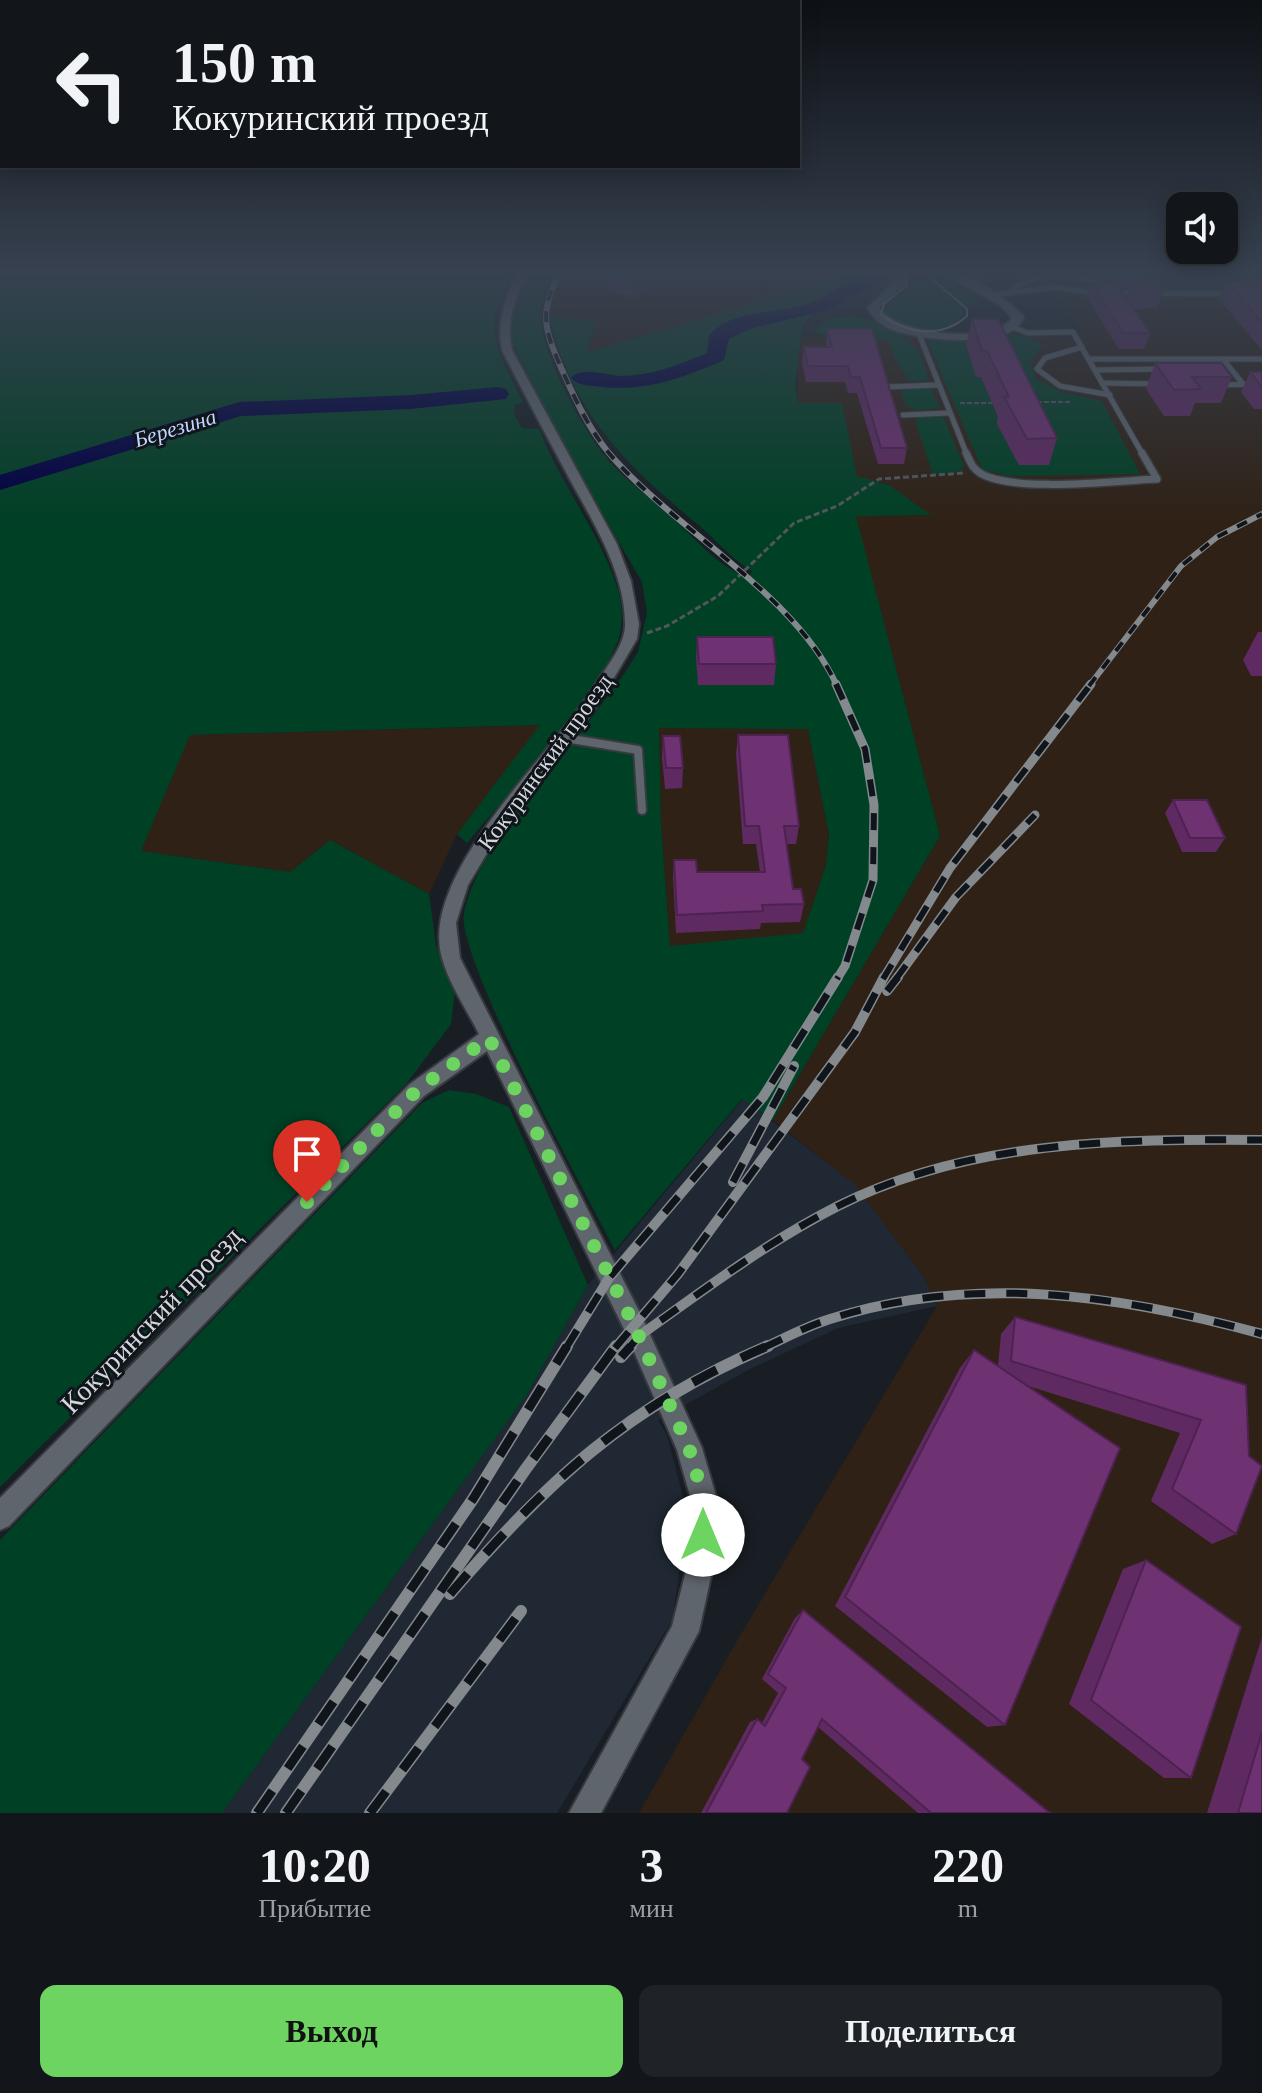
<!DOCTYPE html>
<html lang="ru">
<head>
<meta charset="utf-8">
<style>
	body { margin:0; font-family:"Times New Roman",serif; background:#1f2328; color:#f1f3f6; height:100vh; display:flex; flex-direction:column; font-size:30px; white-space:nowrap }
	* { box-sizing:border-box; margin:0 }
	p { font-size:26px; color:#9c9fa3 }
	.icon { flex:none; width:44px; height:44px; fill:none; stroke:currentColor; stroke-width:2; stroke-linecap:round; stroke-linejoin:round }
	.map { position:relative; height:1813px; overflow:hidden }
	.details { display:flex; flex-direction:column; background:#12161b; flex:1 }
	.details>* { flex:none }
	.banner { position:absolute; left:0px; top:0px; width:800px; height:168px; box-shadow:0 4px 20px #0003,0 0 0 2px #31353a; background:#12161b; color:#f1f3f6; overflow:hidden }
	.tools { position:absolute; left:1166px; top:192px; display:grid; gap:16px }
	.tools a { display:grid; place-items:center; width:72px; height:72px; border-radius:16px; background:#12161b; box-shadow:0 4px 20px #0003,0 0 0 2px #31353a; font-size:40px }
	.pin { position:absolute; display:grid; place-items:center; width:68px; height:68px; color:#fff; margin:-82px -34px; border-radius:50% 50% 50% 0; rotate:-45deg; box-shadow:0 0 8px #0007 }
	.pin .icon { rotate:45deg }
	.me { position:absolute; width:88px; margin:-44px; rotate:0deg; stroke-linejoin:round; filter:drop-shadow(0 0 6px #0008) }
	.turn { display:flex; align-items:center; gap:28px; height:168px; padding:0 40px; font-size:36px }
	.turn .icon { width:104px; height:104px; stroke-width:2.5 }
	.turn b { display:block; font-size:56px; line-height:68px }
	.eta { display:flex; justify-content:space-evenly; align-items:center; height:136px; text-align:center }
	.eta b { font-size:48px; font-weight:600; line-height:56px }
	.cta { display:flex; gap:16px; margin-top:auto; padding:16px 40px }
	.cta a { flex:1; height:92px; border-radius:16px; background:#6dd361; color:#111; font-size:32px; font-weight:600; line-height:92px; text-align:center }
	.cta a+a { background:#1f2328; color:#f1f3f6 }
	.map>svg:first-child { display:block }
</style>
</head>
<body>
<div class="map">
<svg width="1262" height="1813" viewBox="0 0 1262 1813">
	<rect width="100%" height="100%" fill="#181e24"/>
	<path fill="#202933" d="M 743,1099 L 854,1183 L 924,1277 L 937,1306 L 838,1328 L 746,1371 L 658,1420 L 667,1435 L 688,1517 L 672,1620 L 557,1813 L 222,1813 L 526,1396 L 588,1285 Z"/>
	<g fill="#2f2115">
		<path d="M 566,270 L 865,270 L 592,351 L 586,351 L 596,324 L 594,321 L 549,317 L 551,298 Z"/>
		<path d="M 1159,270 L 1262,270 L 1262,1813 L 639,1813 L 738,1639 L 937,1306 L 924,1277 L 854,1184 L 773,1120 L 940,836 L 855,515 L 930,515 L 889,485 L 857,477 L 842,403 L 797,403 L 798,336 L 1081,333 L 1059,294 L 1172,287 Z"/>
		<path d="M 541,725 L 457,834 L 429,894 L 330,840 L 290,872 L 140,851 L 190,735 Z"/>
		<path d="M 659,728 L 808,728 L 829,835 L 826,865 L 803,934 L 670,947 L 661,823 Z"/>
	</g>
	<g fill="#004025" fill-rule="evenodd">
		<path d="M 0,270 L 517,270 C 476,327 498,348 523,403 L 515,404 L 514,414 L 522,428 L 539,429 C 560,484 604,538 619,594 C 623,609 623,629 617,643 C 592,706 512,788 467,843 L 457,834 L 540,725 L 190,735 L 141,851 L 290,872 L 330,840 L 429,894 L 436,945 L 455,992 L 451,1024 L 407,1083 L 0,1487 Z"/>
		<path d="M 534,270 L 557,270 C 553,279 546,288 543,297 C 529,337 580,424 604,455 C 624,480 653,500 677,522 C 697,541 723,571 749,577 L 752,571 C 734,561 717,541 701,527 C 626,465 574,416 549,317 L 594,321 L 597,324 L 586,350 L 592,351 L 865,270 L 880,270 L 880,282 L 812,314 L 802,327 L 795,384 L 798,403 L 842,403 L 857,476 L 889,485 L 931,515 L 856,516 L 940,836 L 773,1120 L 742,1099 L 615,1250 C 588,1197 455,956 464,913 C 474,865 509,827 538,789 C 566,752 594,714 622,677 L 638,652 L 647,613 L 642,582 L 568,454 L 514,346 C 507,318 520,294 534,270 ZM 659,728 L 808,729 L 829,835 L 826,865 L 803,933 L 670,946 L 661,823 Z"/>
		<path d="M 921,270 L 934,270 L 979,302 L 961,304 L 963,311 C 954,341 896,333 884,310 L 907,288 L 912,278 L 925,277 Z"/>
		<path d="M 853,316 C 888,322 924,341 928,380 L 909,381 L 894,357 L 890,340 L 834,339 L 813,331 L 828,319 Z"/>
		<path d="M 990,334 L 1024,336 L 1043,344 L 1030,361 L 1036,379 L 1062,392 L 1102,401 L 1140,474 L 1008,476 L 982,469 L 928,342 Z"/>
		<path d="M 900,387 L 931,389 L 940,408 L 916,410 L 906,406 Z"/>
		<path d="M 936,415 L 944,418 L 964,466 L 962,471 L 933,474 L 915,421 L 919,416 Z"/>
		<path d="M 449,1090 L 476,1094 L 509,1107 L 588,1285 L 526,1396 L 222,1813 L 0,1813 L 0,1540 L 422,1103 Z"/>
	</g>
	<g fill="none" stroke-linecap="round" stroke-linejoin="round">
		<g fill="#000042" fill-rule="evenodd">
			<path d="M 874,271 L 881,273 L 881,281 L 827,310 L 750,329 L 729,339 L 724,360 C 681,379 642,393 594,386 C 585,385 577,385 571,378 C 581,366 605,375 620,376 C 651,376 678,365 707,353 L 709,336 C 730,308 783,315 813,302 C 835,292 851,277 874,271 Z"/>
			<path d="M 498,387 L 506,389 L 509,394 L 506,399 L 411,409 L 241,416 L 0,490 L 0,475 L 239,402 L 411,395 Z"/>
		</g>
		<defs>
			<g id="service-far2">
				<path d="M 1013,290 C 1033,271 1082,271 1104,287 L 1099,291"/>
				<path d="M 991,295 L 1056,287 L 1092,293 L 1232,294"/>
				<path d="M 1012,327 L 1028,333 L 1073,332 L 1143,455"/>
				<path d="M 919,334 L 967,455"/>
				<path d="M 1082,347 L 1045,358 L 1037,369 L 1060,386 L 1110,395"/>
				<path d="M 1089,359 L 1262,359"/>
				<path d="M 1223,359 L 1243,384"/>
				<path d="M 1095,370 L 1164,369"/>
				<path d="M 1103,383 L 1159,384"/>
				<path d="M 1217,385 L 1262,384"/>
				<path d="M 886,387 L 937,385"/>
				<path d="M 903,415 L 949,413"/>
			</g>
			<path id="service-far1" d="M 966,453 C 970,461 972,468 980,473 C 1013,493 1116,481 1157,479 L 1142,453"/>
			<path id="service" d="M 565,738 L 638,750 L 642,810"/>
			<path id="minor" d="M 520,270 L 530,270 C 515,296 506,320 512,350 L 617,544 L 631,581 L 639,624 L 637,639 L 599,703 L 489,850 L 468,885 L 456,923 L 460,958 L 641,1315 L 702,1448 L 718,1503 L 713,1567 L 699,1631 L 601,1813 L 569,1813 L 672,1626 L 687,1567 L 692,1503 L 677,1450 L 625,1331 L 487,1051 L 424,1096 L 9,1526 L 0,1530 L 0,1498 L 410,1084 L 479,1034 C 467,1010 449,984 442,958 C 418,874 553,754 595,685 C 606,667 624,647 625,626 C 626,572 591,519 567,474 C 545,433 523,391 502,350 C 496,320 506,296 520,270 Z"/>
			<path id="tertiary" d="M 894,270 L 904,270 L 906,281 L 879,308 C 897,335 994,345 1012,318 L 1000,305 L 937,270 C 965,270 1005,296 1024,317 C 1013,351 916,340 890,329 C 879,324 874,318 867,308 L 896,280 Z"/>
		</defs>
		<use href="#service-far2" stroke="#363a3e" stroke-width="7"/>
		<use href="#service-far1" stroke="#363a3e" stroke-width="10"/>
		<use href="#service" stroke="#363a3e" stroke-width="12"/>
		<use href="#minor" stroke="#363a3e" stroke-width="4"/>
		<use href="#tertiary" stroke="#363a3e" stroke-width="4"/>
		<g stroke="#52575c" stroke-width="2" stroke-dasharray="5 2" stroke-linecap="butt">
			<path d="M 1037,402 L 1072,402"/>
			<path d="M 960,403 L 995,403"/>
		</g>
		<path stroke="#52575c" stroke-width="3" stroke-dasharray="6 3" stroke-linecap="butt" d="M 647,633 L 667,626 L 718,596 L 794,523 L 837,506 L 879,479 L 964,473"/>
		<use href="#service-far2" stroke="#5f656c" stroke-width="5"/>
		<use href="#service-far1" stroke="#5f656c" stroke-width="7"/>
		<use href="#service" stroke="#5f656c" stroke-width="8"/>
		<use href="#minor" fill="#5f656c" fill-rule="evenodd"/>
		<use href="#tertiary" fill="#5f656c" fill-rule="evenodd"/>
		<path stroke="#84898e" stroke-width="2" d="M 908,270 L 906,286 L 884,304 L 881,315 C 908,334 941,339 967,316 L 967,309 L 922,270"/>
		<defs>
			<g id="rail-far3">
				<path d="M 561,270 C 538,313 544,329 563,372 C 576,401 588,427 608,452 C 673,529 795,593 837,686"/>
				<path d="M 1089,686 L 1181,566 L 1217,537 L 1262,514"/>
			</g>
			<g id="rail-far2">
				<path d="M 836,684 L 865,749 L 874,805 L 873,880 L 845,966 L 837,979"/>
				<path d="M 883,979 L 950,868 L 1091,684"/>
				<path d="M 896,979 L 956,897 L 1035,815"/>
			</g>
			<g id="rail-far1">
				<path d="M 887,991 L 898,977"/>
				<path d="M 733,1182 L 794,1066"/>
				<path d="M 566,1348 L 609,1278 L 763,1097 L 838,977"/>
				<path d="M 615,1348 L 678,1274 L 855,1032 L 884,977"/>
				<path d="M 629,1348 L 639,1336 C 704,1290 767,1242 838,1206 C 969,1140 1119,1139 1262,1140"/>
				<path d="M 763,1348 C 785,1338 807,1326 830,1319 C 974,1273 1120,1295 1262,1334"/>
			</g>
			<g id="rail">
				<path d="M 621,1357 L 631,1346"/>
				<path d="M 450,1594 C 547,1481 629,1405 768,1346"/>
				<path d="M 257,1813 L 473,1499 L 567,1346"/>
				<path d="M 286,1813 L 525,1470 L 616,1346"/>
				<path d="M 370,1813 L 521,1611"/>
			</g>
		</defs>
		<use href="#rail-far3" stroke="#84898e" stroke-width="6"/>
		<use href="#rail-far2" stroke="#84898e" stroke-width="9"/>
		<use href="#rail-far1" stroke="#84898e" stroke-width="10"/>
		<use href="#rail" stroke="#84898e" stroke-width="12"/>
		<use href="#rail-far3" stroke="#0f151a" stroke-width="4" stroke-dasharray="11" stroke-linecap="butt"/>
		<use href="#rail-far2" stroke="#0f151a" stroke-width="6" stroke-dasharray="17" stroke-linecap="butt"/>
		<use href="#rail-far1" stroke="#0f151a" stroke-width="7" stroke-dasharray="21" stroke-linecap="butt"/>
		<use href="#rail" stroke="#0f151a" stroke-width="9" stroke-dasharray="27" stroke-linecap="butt"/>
	</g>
	<g fill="#5f2a62" fill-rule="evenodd">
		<path d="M 597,270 L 676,270 L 633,297 L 607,289 L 607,278 L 597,275 Z"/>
		<path d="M 1105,270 L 1135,270 L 1143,280 L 1164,290 L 1157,308 L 1133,309 L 1150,333 L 1144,349 L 1119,349 L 1087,298 L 1091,283 L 1114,283 ZM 1119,288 L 1129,288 L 1126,298 Z"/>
		<path d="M 1226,281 L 1262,281 L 1262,350 L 1219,299 Z"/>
		<path d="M 972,319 L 1057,438 L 1049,465 L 1019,465 L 997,424 L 998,417 L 981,377 L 976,377 L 966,344 Z"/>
		<path d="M 827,329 L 907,448 L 904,464 L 878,464 L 857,393 L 848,393 L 845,382 L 806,382 L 802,363 L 804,347 L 826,347 Z"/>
		<path d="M 1155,363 L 1232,377 L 1221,403 L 1195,403 L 1190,416 L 1164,416 L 1146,389 Z"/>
		<path d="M 1250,372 L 1262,372 L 1262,409 L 1254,409 L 1241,392 Z"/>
		<path d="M 1258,632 L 1262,632 L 1262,676 L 1251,676 L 1243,660 Z"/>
		<path d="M 697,637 L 776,664 L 774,685 L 698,685 L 696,658 Z"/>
		<path d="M 738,735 L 799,826 L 796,844 L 787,844 L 793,889 L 804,904 L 800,922 L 761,923 L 760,929 L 676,933 L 673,878 L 674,860 L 697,872 L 760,872 L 756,844 L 743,844 L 736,754 Z"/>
		<path d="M 663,736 L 683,768 L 682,788 L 665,789 L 662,757 Z"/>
		<path d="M 1173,800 L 1225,838 L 1216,852 L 1182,852 L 1165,813 Z"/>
		<path d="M 1015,1317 L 1246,1385 L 1236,1534 L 1212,1544 L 1151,1501 L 1180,1433 L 1028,1386 L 1005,1725 L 987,1727 L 835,1606 L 960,1368 L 974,1350 L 998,1366 L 1001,1334 Z"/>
		<path d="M 1146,1560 L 1191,1778 L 1164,1778 L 1069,1704 L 1123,1569 Z"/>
		<path d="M 803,1610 L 1050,1813 L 918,1813 L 818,1727 L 802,1759 L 787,1813 L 701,1813 L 750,1722 L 757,1719 L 762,1723 L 778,1693 L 762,1679 L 795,1618 Z"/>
		<path d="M 1262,1637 L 1262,1813 L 1207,1813 Z"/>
	</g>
	<path fill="#4d2250" d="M 636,270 L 676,270 L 633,297 L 633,272 Z"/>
	<g fill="#6e3172" stroke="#4d2250" stroke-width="2">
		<path d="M 1111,270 L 1135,270 L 1143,280 L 1119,282 Z"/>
		<path d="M 1132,280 L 1157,280 L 1164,290 L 1139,290 Z"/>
		<path d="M 1226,281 L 1262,281 L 1262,322 Z"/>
		<path d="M 1091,283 L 1116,283 L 1150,333 L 1124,333 Z"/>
		<path d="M 972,319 L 998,319 L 1057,438 L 1027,439 L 1004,397 L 1009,397 L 987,351 L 982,351 Z"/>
		<path d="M 827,329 L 872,329 L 907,448 L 881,448 L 860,377 L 851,377 L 848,366 L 808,366 L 804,347 L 832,347 Z"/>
		<path d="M 1155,363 L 1221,363 L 1232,377 L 1192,377 L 1201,389 L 1174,390 Z"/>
		<path d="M 1250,372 L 1262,372 L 1262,387 Z"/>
		<path d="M 697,637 L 773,637 L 776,664 L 699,664 Z"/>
		<path d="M 738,735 L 788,735 L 799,826 L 784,826 L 793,889 L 801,889 L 804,904 L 762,905 L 763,911 L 677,915 L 674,860 L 696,860 L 697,872 L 765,872 L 759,826 L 745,826 Z"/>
		<path d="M 663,736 L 680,736 L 683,768 L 666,768 Z"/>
		<path d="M 1173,800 L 1207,800 L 1225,838 L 1190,838 Z"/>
		<path d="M 1015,1317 L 1246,1385 L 1249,1456 L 1262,1466 L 1236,1534 L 1172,1489 L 1201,1420 L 1011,1361 Z"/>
		<path d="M 974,1350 L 1120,1448 L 1005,1725 L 845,1597 Z"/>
		<path d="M 1146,1560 L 1241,1627 L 1191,1778 L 1091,1700 Z"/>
		<path d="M 803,1610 L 1050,1813 L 931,1813 L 822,1719 L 802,1759 L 810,1767 L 787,1813 L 706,1813 L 757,1719 L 765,1726 L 786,1688 L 768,1674 Z"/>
		<path d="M 1262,1732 L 1262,1813 L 1238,1813 Z"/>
	</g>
	<linearGradient id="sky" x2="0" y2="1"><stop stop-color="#0d1014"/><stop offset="0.52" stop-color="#374150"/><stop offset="1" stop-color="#374150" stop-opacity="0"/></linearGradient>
	<rect width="1262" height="524" fill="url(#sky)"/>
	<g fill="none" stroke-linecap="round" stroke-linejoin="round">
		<path stroke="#6dd361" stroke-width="14" stroke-dasharray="0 25.2" d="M 307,1202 L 417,1090 L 489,1038 L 633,1323 L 689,1448 L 705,1503 L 703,1535"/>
	</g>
	<g text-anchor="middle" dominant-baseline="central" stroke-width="6" stroke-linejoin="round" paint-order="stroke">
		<g font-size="22" font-style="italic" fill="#c0d5fe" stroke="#0f151a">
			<text transform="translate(175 428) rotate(-17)">Березина</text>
		</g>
		<g font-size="24" fill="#d3d7db" stroke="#0f151a">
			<text transform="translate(545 762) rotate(-54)">Кокуринский проезд</text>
		</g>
		<g font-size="28" fill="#d3d7db" stroke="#0f151a">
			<text transform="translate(151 1320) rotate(-46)">Кокуринский проезд</text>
		</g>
	</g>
</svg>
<div class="tools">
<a><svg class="icon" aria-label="sound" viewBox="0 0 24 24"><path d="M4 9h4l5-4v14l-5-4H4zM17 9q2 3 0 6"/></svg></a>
</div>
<div class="pin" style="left:307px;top:1202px;background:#d93025"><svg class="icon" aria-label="arrive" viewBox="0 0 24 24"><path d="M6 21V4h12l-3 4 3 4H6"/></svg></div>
<svg class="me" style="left:703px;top:1535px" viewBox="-20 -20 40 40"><circle r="19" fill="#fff"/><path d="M0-13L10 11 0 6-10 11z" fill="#6dd361"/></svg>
<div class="banner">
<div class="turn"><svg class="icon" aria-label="left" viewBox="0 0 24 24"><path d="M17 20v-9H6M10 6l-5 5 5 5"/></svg><div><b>150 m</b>Кокуринский проезд</div></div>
</div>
</div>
<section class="details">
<div class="eta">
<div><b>10:20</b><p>Прибытие</p></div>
<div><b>3</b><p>мин</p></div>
<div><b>220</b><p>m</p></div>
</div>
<div class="cta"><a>Выход</a><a>Поделиться</a></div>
</section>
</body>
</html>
